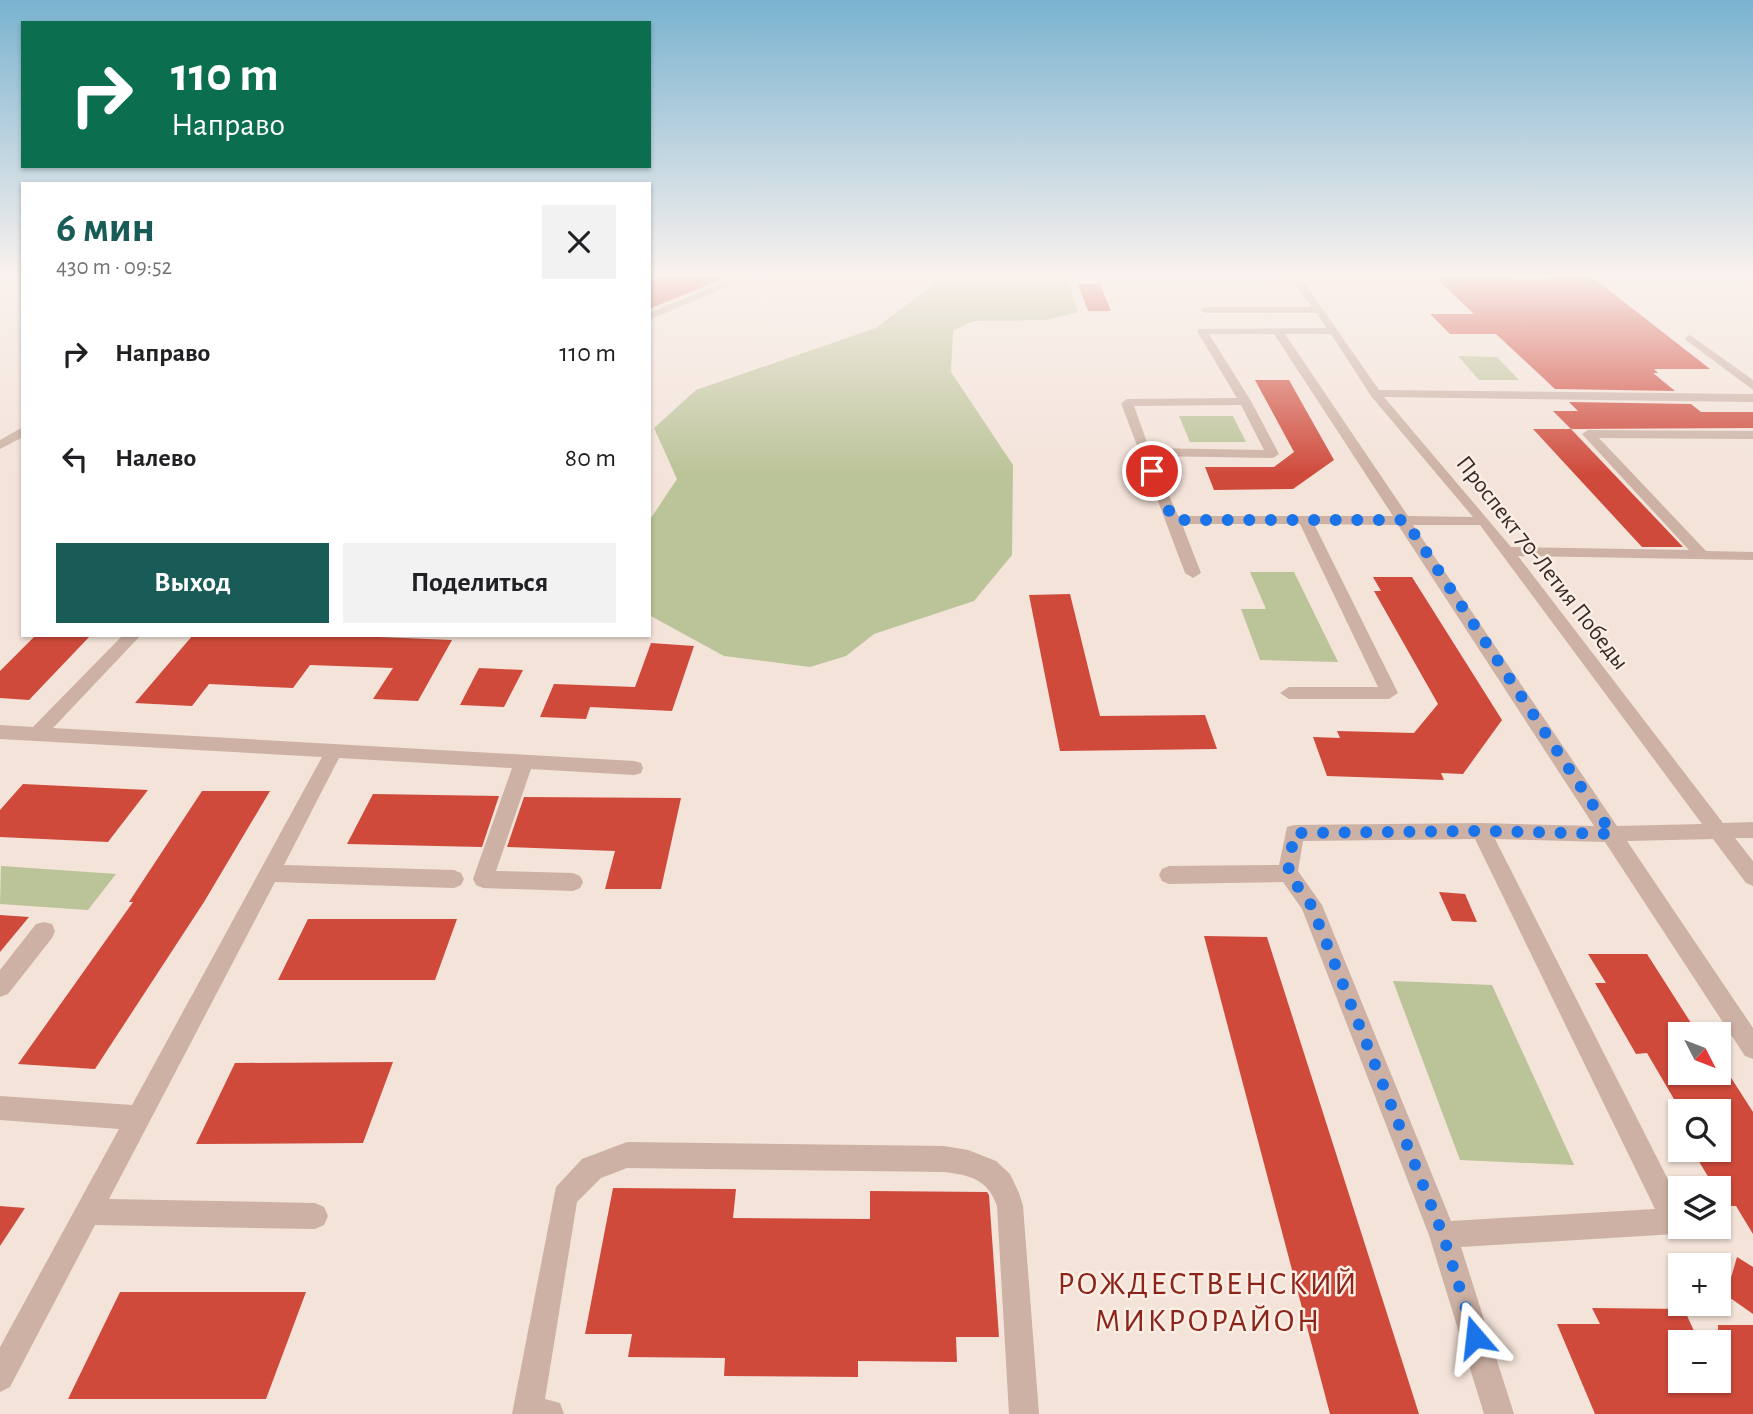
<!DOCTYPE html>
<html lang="ru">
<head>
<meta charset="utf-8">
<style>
	body { margin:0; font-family:"Alegreya Sans",sans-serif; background:#f2f2f2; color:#202124; height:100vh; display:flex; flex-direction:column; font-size:26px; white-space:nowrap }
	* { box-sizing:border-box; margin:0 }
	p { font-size:23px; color:#757577 }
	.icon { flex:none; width:38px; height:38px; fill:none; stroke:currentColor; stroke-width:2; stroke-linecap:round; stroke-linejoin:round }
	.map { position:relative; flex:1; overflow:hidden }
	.details { position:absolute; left:21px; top:182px; width:630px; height:455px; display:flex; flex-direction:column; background:#fff; border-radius:0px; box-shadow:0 2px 5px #0004 }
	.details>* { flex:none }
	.hud { position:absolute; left:21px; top:21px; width:630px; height:147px; border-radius:0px; box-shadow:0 2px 5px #0004; background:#0b6e4f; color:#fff; overflow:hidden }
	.needle { width:46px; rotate:132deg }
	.buttons { position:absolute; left:1668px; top:1022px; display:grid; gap:14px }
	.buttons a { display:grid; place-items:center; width:63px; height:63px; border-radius:0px; background:#fff; box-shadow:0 2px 5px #0004; font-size:35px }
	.pin { position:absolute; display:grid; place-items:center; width:60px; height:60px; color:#fff; margin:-30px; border:4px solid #fff; border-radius:50%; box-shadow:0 2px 7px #0007 }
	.me { position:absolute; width:77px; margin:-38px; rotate:343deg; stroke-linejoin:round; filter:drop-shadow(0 0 5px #0008) }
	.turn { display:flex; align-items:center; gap:24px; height:147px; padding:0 35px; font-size:32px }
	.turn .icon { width:91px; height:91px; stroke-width:2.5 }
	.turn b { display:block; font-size:49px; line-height:60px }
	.round { display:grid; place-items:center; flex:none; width:74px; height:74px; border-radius:0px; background:#f2f2f2 }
	.summary { display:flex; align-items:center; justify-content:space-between; height:119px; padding:0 35px }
	h1 { font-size:42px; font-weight:600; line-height:52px; color:#195b56 }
	.action { display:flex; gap:14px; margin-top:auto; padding:14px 35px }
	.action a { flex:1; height:80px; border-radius:0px; background:#195b56; color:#fff; font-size:28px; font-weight:600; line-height:80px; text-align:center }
	.action a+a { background:#f2f2f2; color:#202124 }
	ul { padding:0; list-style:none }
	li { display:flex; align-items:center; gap:21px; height:105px; padding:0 35px }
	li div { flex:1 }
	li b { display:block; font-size:26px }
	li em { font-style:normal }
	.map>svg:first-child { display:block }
</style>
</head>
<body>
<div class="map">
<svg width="1753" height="1414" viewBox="0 0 1753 1414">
	<rect width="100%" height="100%" fill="#f3e3d9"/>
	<g fill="#bbc398">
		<path d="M 943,277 L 1067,277 L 1078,312 L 1046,320 L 973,321 L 953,331 L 951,372 L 1013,465 L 1012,555 L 974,601 L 874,634 L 846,656 L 810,667 L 724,656 L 649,615 L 649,521 L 677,479 L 654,428 L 696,390 L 876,328 Z"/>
		<path d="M 1458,356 L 1497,357 L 1519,380 L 1479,380 Z"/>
		<path d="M 1179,416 L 1233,416 L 1246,442 L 1190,442 Z"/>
		<path d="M 1250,572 L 1294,572 L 1338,662 L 1260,660 L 1241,609 L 1266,609 Z"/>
		<path d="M 1,866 L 116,874 L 88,910 L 0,904 Z"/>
		<path d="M 1393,981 L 1492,985 L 1574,1165 L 1460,1160 Z"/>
	</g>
	<g fill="#cf4a3b">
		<path d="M 649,277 L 725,277 L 725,278 L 649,309 Z"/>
		<path d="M 1549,277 L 1592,277 L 1710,369 L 1654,369 L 1658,373 L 1653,373 L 1675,391 L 1555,389 L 1496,334 L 1450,334 L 1430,314 L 1474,314 L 1436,278 L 1551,279 Z"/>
		<path d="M 1078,284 L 1100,284 L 1111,311 L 1088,311 Z"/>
		<path d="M 1255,380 L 1289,380 L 1334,460 L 1293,489 L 1214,490 L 1205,467 L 1274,467 L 1294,452 Z"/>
		<path d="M 1569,402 L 1691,404 L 1701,412 L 1753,412 L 1753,428 L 1571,429 L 1553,411 L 1578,411 Z"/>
		<path d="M 1533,429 L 1571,429 L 1683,547 L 1642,547 Z"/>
		<path d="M 1373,577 L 1412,577 L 1502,720 L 1463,774 L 1441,773 L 1444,780 L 1327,776 L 1313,737 L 1340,738 L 1337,731 L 1414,733 L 1438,704 L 1374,591 L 1381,591 Z"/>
		<path d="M 1070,594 L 1100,716 L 1205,715 L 1217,749 L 1060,751 L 1029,595 Z"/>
		<path d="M 36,635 L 91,635 L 29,700 L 0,698 L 0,671 Z"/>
		<path d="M 193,635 L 330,635 L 452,640 L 418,701 L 373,699 L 393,668 L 310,665 L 293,688 L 209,684 L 192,706 L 135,703 Z"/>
		<path d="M 651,643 L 694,646 L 672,711 L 590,707 L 586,719 L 540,717 L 554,684 L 635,687 Z"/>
		<path d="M 479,668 L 523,670 L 504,707 L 460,705 Z"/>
		<path d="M 23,784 L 85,787 L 148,790 L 108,842 L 0,837 L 0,810 Z"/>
		<path d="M 202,791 L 270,791 L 204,902 L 95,1069 L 18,1064 L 133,902 L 129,902 Z"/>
		<path d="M 373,794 L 499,796 L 482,847 L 347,844 Z"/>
		<path d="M 524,797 L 681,798 L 661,889 L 605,889 L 615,851 L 507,847 Z"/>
		<path d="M 1439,892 L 1465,894 L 1477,922 L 1452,921 Z"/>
		<path d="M 0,915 L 29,917 L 0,952 Z"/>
		<path d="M 308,919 L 457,919 L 435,980 L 278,980 Z"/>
		<path d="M 1204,936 L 1267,937 L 1419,1414 L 1330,1414 Z"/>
		<path d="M 1588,954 L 1647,954 L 1698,1034 L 1680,1034 L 1680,1073 L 1728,1073 L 1753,1112 L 1753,1234 L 1736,1206 L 1725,1206 L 1718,1194 L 1718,1188 L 1715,1188 L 1692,1150 L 1718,1150 L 1718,1111 L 1681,1111 L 1647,1053 L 1636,1054 L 1595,983 L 1606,983 Z"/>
		<path d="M 393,1062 L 363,1143 L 196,1144 L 235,1063 Z"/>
		<path d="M 613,1188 L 736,1189 L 733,1218 L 870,1219 L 870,1191 L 987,1192 L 989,1195 L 999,1337 L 956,1337 L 957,1362 L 858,1361 L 858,1377 L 724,1376 L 725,1358 L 628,1357 L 632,1334 L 585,1334 Z"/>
		<path d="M 0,1206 L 25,1208 L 0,1246 Z"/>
		<path d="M 1737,1257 L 1753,1267 L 1753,1314 L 1726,1295 Z"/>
		<path d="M 120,1292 L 306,1292 L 266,1399 L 68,1399 Z"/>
		<path d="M 1592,1308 L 1684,1309 L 1699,1342 L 1680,1342 L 1680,1381 L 1718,1381 L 1718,1325 L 1753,1325 L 1753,1414 L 1595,1414 L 1557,1324 L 1600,1324 Z"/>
	</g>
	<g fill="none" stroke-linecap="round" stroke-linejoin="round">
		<g fill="#ccb1a4" fill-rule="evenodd">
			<path d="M 736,277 L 750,277 L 649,320 L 649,313 Z"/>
			<path d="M 1290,277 L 1300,277 L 1379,390 L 1753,394 L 1753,402 L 1384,397 L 1511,547 L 1689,550 L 1582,434 L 1588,430 L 1753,431 L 1753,439 L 1599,438 L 1706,551 L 1753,552 L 1753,560 L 1518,556 L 1723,823 L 1753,822 L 1753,838 L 1735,838 L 1753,861 L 1753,886 L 1746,883 L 1713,839 L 1627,841 L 1753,1028 L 1753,1059 L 1745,1056 L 1605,842 L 1495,839 L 1680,1203 L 1680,1227 L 1686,1227 L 1684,1230 L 1675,1234 L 1461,1247 L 1514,1414 L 1484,1414 L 1429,1235 L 1302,909 L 1283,882 L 1169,884 L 1162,881 L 1159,875 L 1162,869 L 1169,866 L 1279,865 L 1287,827 L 1294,825 L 1481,823 L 1594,826 L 1398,525 L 1314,524 L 1398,693 L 1389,699 L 1289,699 L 1280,693 L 1289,687 L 1378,687 L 1300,524 L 1182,524 L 1201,573 L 1193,578 L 1185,573 L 1121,403 L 1127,399 L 1237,398 L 1197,331 L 1198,329 L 1326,328 L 1317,313 L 1206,313 L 1201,310 L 1206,307 L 1312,307 ZM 1209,334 L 1274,334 L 1393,516 L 1178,516 L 1152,456 L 1273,458 L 1279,454 L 1251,401 ZM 1285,334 L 1331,334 L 1371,396 L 1473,517 L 1408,516 ZM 1241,405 L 1264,450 L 1149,448 L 1134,406 ZM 1413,525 L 1480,525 L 1702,824 L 1617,826 ZM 1475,839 L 1655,1209 L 1451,1221 L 1322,905 L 1298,871 L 1303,841 Z"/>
			<path d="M 1690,335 L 1753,380 L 1753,390 L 1686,340 L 1685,338 Z"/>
			<path d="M 23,427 L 23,437 L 0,449 L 0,440 Z"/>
			<path d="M 123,635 L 141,635 L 53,728 L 634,761 L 641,763 L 643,768 L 641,773 L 634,775 L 531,769 L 496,871 L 573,873 L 580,876 L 583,882 L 580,888 L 573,891 L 483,888 L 476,885 L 473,879 L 512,768 L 339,758 L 284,865 L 454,870 L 461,873 L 464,879 L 461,885 L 454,888 L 275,882 L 109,1199 L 315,1203 L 324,1207 L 328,1216 L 324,1225 L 315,1229 L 95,1225 L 10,1387 L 0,1392 L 0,1347 L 119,1129 L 0,1120 L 0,1096 L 132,1105 L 322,757 L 0,739 L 0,725 L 33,727 Z"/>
			<path d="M 44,922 L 52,924 L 55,931 L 52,938 L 8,994 L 0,997 L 0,970 L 36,924 Z"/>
			<path d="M 627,1142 L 944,1146 L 968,1150 L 996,1161 L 1010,1174 L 1019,1193 L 1023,1206 L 1039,1414 L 1009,1414 L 997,1206 C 988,1179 969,1175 944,1172 L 627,1168 L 601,1178 L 577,1202 L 545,1399 L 560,1403 L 564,1414 L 512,1414 L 556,1187 L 582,1159 Z"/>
		</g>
	</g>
	<linearGradient id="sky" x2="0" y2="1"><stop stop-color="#7ab3d0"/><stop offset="0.58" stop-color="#faf2ee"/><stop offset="1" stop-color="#faf2ee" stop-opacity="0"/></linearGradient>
	<rect width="1753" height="475" fill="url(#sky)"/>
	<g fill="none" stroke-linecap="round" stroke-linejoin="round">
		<path stroke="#1a73e8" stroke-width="12" stroke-dasharray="0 21.6" d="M 1152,471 L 1173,520 L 1405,520 L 1612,834 L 1481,831 L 1294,833 L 1288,873 L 1311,905 L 1320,927 L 1443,1235 L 1475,1337"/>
	</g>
	<g text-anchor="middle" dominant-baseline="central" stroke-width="5" stroke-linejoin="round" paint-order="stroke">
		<g font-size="24" fill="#372926" stroke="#fbeee5">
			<text transform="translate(1542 563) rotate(52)">Проспект 70-Летия Победы</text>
		</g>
		<g font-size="32" letter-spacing="2" fill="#8c2419" stroke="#fbeee5">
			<text x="1208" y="1284">РОЖДЕСТВЕНСКИЙ<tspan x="1208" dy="37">МИКРОРАЙОН</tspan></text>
		</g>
	</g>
</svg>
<div class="buttons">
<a><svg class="needle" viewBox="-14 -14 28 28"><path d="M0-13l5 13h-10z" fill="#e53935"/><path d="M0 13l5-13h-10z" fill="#757577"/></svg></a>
<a><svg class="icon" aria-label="search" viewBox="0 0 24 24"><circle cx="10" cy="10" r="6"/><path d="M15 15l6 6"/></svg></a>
<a><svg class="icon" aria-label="layers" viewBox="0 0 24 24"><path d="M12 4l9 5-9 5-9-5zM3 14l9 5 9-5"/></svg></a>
<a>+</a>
<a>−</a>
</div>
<div class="pin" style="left:1152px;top:471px;background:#d93025"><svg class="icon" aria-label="arrive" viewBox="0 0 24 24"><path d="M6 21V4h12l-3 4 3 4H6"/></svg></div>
<svg class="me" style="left:1475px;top:1337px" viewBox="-20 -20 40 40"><path d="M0-17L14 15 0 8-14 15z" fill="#1a73e8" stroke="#fff" stroke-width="4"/></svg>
<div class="hud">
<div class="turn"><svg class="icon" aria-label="right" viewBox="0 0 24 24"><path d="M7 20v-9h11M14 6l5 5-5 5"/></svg><div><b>110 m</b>Направо</div></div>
</div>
<section class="details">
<div class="summary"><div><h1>6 мин</h1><p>430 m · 09:52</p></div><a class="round"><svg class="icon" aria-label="close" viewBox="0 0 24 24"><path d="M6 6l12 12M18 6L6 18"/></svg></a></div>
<ul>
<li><svg class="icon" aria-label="right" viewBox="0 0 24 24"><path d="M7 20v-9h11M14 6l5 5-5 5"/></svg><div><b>Направо</b></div><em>110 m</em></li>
<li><svg class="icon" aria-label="left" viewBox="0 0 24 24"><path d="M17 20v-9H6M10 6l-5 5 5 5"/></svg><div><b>Налево</b></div><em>80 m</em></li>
</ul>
<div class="action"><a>Выход</a><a>Поделиться</a></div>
</section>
</div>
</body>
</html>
